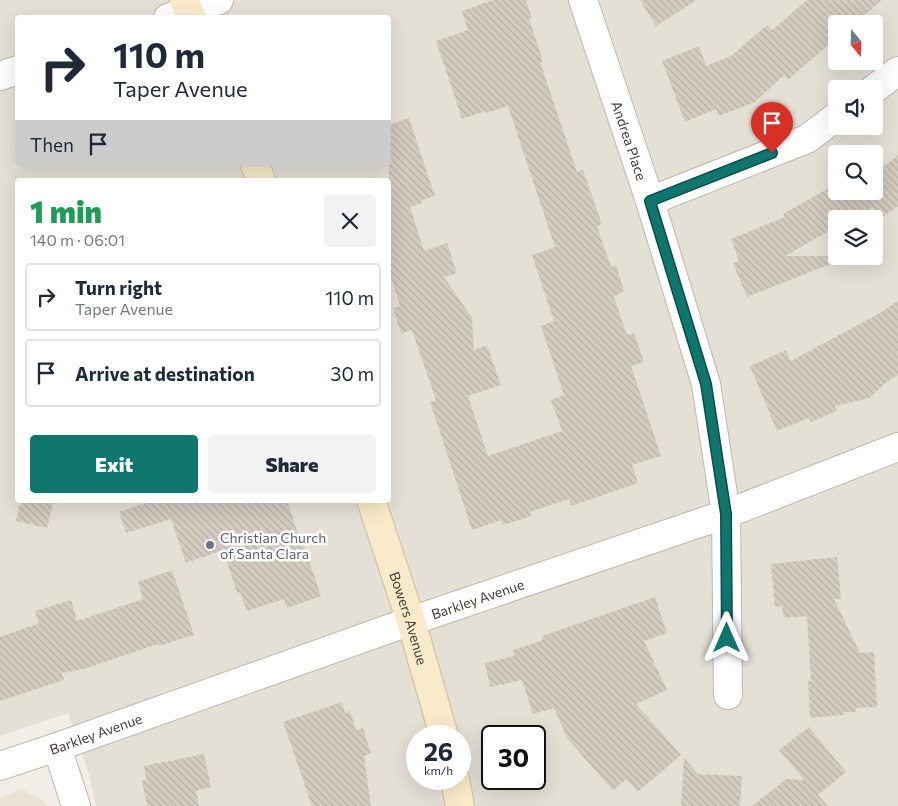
<!DOCTYPE html>
<html lang="en">
<head>
<meta charset="utf-8">
<style>
	body { margin:0; font-family:Commissioner,sans-serif; background:#f2f2f3; color:#1f2937; height:100vh; display:flex; flex-direction:column; font-size:19px; white-space:nowrap }
	* { box-sizing:border-box; margin:0 }
	p { font-size:16px; color:#747a83 }
	.icon { flex:none; width:28px; height:28px; fill:none; stroke:currentColor; stroke-width:2; stroke-linecap:round; stroke-linejoin:round }
	.map { position:relative; flex:1; overflow:hidden }
	.sheet { position:absolute; left:15px; top:178px; width:376px; height:325px; display:flex; flex-direction:column; background:#fff; border-radius:5px; box-shadow:0 5px 20px #0002 }
	.sheet>* { flex:none }
	.hud { position:absolute; left:15px; top:15px; width:376px; height:152px; border-radius:5px; box-shadow:0 5px 20px #0002; background:#fff; color:#1f2937; overflow:hidden }
	.needle { width:32px; rotate:161deg }
	.tools { position:absolute; left:828px; top:15px; display:grid; gap:10px }
	.tools a { display:grid; place-items:center; width:55px; height:55px; border-radius:5px; background:#fff; box-shadow:0 5px 20px #0002; font-size:25px }
	.speed { position:absolute; left:406px; top:725px; display:flex; gap:10px; font-size:25px; font-weight:700; text-align:center }
	.speed>* { display:grid; place-content:center; width:65px; height:65px; border-radius:50%; background:#fff; box-shadow:0 5px 20px #0002; line-height:1 }
	.speed small { font-size:12px; font-weight:400 }
	.speed .limit { border:2px solid #111; border-radius:8px; background:#fff; color:#111 }
	.pin { position:absolute; display:grid; place-items:center; width:42px; height:42px; color:#fff; margin:-51px -21px; border-radius:50% 50% 50% 0; rotate:-45deg; box-shadow:0 0 5px #0007 }
	.pin .icon { rotate:45deg }
	.me { position:absolute; width:55px; margin:-28px; rotate:0deg; stroke-linejoin:round; filter:drop-shadow(0 0 4px #0008) }
	.turn { display:flex; align-items:center; gap:18px; height:105px; padding:0 15px; font-size:22px }
	.turn .icon { width:65px; height:65px; stroke-width:2.5 }
	.turn b { display:block; font-size:35px; line-height:42px }
	.then { display:flex; align-items:center; height:48px; padding:0 15px; background:#0003; gap:10px; font-size:19px }
	.round { display:grid; place-items:center; flex:none; width:52px; height:52px; border-radius:5px; background:#f2f2f3 }
	.headline { display:flex; align-items:center; justify-content:space-between; height:85px; padding:0 15px }
	h1 { font-size:30px; font-weight:800; line-height:38px; color:#1e9e55 }
	.primary-button { display:flex; gap:10px; margin-top:auto; padding:10px 15px }
	.primary-button a { flex:1; height:58px; border-radius:5px; background:#0f766e; color:#fff; font-size:20px; font-weight:800; line-height:58px; text-align:center }
	.primary-button a+a { background:#f2f2f3; color:#1f2937 }
	ul { padding:0; list-style:none }
	li { display:flex; align-items:center; gap:15px; height:68px; margin:0 10px 8px; padding:0 5px; border:2px solid #e0e1e3; border-radius:5px }
	li div { flex:1 }
	li b { display:block; font-size:19px }
	li em { font-style:normal }
	.map>svg:first-child { display:block }
</style>
</head>
<body>
<div class="map">
<svg width="898" height="806" viewBox="0 0 898 806">
	<defs>
		<pattern id="building-back-hatch" width="6" height="6" patternUnits="userSpaceOnUse" patternTransform="scale(1.25)"><rect width="6" height="6" fill="#d5ccc1"/><path d="M-1 5l2 2M0 0l6 6M5-1l2 2" fill="none" stroke="#b8b0a6"/></pattern>
	</defs>
	<rect width="100%" height="100%" fill="#f2eee7"/>
	<path fill="#e5e0d6" fill-rule="evenodd" d="M 0,0 L 898,0 L 898,806 L 96,806 L 89,774 L 68,713 L 0,736 ZM 18,18 L 389,18 L 389,165 L 18,165 ZM 836,24 L 874,24 L 874,61 L 836,61 ZM 836,89 L 874,89 L 874,126 L 836,126 ZM 836,154 L 874,154 L 874,191 L 836,191 ZM 18,180 L 389,180 L 389,500 L 18,500 ZM 836,219 L 874,219 L 874,256 L 836,256 ZM 418,736 L 460,736 L 460,779 L 418,779 ZM 492,736 L 535,736 L 535,779 L 492,779 Z"/>
	<path fill="#eae2d2" d="M 22,789 L 42,800 L 47,806 L 0,806 L 0,797 Z"/>
	<g fill="url(#building-back-hatch)">
		<path d="M 493,0 L 526,0 L 532,18 L 529,19 L 543,61 L 540,62 L 577,172 L 583,170 L 602,224 L 597,226 L 611,267 L 616,265 L 624,291 L 614,297 L 627,335 L 634,333 L 644,362 L 631,366 L 661,456 L 632,465 L 638,483 L 571,506 L 569,499 L 530,512 L 531,516 L 503,525 L 501,520 L 472,530 L 430,402 L 436,400 L 412,330 L 401,333 L 393,308 L 400,306 L 389,271 L 389,125 L 409,118 L 435,196 L 421,200 L 422,203 L 410,207 L 424,251 L 447,243 L 457,273 L 444,277 L 472,318 L 474,350 L 487,345 L 501,385 L 468,396 L 488,456 L 562,431 L 551,400 L 564,395 L 541,326 L 554,321 L 532,255 L 555,247 L 508,106 L 486,113 L 485,111 L 462,119 L 436,41 L 468,30 L 462,11 Z"/>
		<path d="M 640,0 L 697,0 L 656,26 Z"/>
		<path d="M 807,0 L 882,0 L 854,24 L 836,24 L 836,38 L 788,80 L 784,75 L 755,102 L 719,116 L 716,109 L 685,122 L 662,61 L 699,46 L 706,66 L 731,56 L 767,25 L 772,30 Z"/>
		<path d="M 898,155 L 898,206 L 881,218 L 873,207 L 852,219 L 836,219 L 836,227 L 785,256 L 845,256 L 846,258 L 747,297 L 733,263 L 739,261 L 731,239 L 785,217 L 783,214 L 836,184 L 836,191 L 874,191 L 874,163 L 879,160 L 884,166 Z"/>
		<path d="M 898,301 L 898,375 L 888,381 L 869,398 L 835,406 L 837,411 L 811,422 L 809,418 L 777,431 L 750,366 L 786,350 L 791,361 L 878,314 Z"/>
		<path d="M 21,500 L 54,500 L 47,528 L 16,521 Z"/>
		<path d="M 153,500 L 287,500 L 298,534 L 300,533 L 321,596 L 287,608 L 284,599 L 247,611 L 240,592 L 237,593 L 223,550 L 186,563 L 171,519 L 126,533 L 119,512 Z"/>
		<path d="M 837,557 L 841,599 L 834,599 L 860,653 L 874,652 L 877,707 L 856,708 L 856,712 L 843,712 L 843,715 L 810,718 L 808,681 L 811,681 L 807,616 L 784,618 L 782,606 L 775,607 L 771,564 Z"/>
		<path d="M 172,570 L 194,635 L 159,646 L 158,644 L 84,669 L 62,673 L 64,680 L 0,701 L 0,637 L 39,623 L 35,611 L 71,600 L 77,621 L 143,599 L 138,582 Z"/>
		<path d="M 655,597 L 667,633 L 644,641 L 667,690 L 636,704 L 681,755 L 638,792 L 626,779 L 613,791 L 567,738 L 554,708 L 533,714 L 522,680 L 490,687 L 485,663 L 514,656 L 513,650 L 543,640 L 542,636 Z"/>
		<path d="M 342,702 L 345,713 L 350,711 L 356,730 L 363,728 L 371,753 L 364,756 L 371,806 L 312,806 L 283,722 Z"/>
		<path d="M 809,727 L 846,772 L 818,795 L 828,806 L 752,806 L 786,779 L 804,780 L 779,750 Z"/>
		<path d="M 204,754 L 211,787 L 196,791 L 199,806 L 147,806 L 142,781 L 146,780 L 144,766 Z"/>
		<path d="M 684,758 L 698,774 L 742,776 L 740,806 L 681,806 Z"/>
	</g>
	<g fill="none" stroke-linecap="round" stroke-linejoin="round">
		<defs>
			<g id="minor">
				<path id="s1" d="M 583,0 L 650,201 L 706,384 L 726,514 L 728,695"/>
				<path d="M 168,18 L 219,0"/>
				<path d="M 0,76 L 18,70"/>
				<path d="M 874,89 L 898,71"/>
				<path d="M 650,201 L 807,139 L 836,117"/>
				<path d="M 57,747 L 76,806"/>
				<path id="s2" d="M 0,766 L 57,747 L 411,621 L 726,514 L 898,447"/>
			</g>
			<g id="secondary">
				<path d="M 184,0 L 192,18"/>
				<path d="M 255,165 L 261,180"/>
				<path id="s3" d="M 371,500 L 411,621 L 444,736"/>
				<path d="M 455,779 L 460,806"/>
			</g>
		</defs>
		<use href="#minor" stroke="#bfb8ae" stroke-width="30"/>
		<use href="#secondary" stroke="#cebe9b" stroke-width="30"/>
		<use href="#minor" stroke="#fff" stroke-width="28"/>
		<use href="#secondary" stroke="#f9ebca" stroke-width="28"/>
	</g>
	<g fill="none" stroke-linecap="round" stroke-linejoin="round">
		<defs>
			<path id="route" d="M 727,638 L 726,514 L 706,384 L 650,201 L 772,153"/>
		</defs>
		<use href="#route" stroke="#0a4d48" stroke-width="12"/>
		<use href="#route" stroke="#0f766e" stroke-width="9"/>
	</g>
	<circle fill="#6b7280" stroke="#fff" stroke-width="2" cx="210" cy="545" r="5"/>
	<g text-anchor="middle" dominant-baseline="central" stroke-width="5" stroke-linejoin="round" paint-order="stroke">
		<g font-size="14" fill="#443e37" stroke="#fff">
			<text stroke="none"><textPath href="#s1" startOffset="148">Andrea Place</textPath></text>
			<text stroke="none"><textPath href="#s2" startOffset="506">Barkley Avenue</textPath></text>
			<text stroke="none"><textPath href="#s3" startOffset="124">Bowers Avenue</textPath></text>
			<text stroke="none"><textPath href="#s2" startOffset="101">Barkley Avenue</textPath></text>
		</g>
		<g font-size="14" fill="#5b616d" stroke="#fff" text-anchor="start">
			<text x="220" y="537">Christian Church<tspan x="220" dy="16">of Santa Clara</tspan></text>
		</g>
	</g>
</svg>
<div class="tools">
<a><svg class="needle" viewBox="-14 -14 28 28"><path d="M0-13l5 13h-10z" fill="#e53935"/><path d="M0 13l5-13h-10z" fill="#747a83"/></svg></a>
<a><svg class="icon" aria-label="sound" viewBox="0 0 24 24"><path d="M4 9h4l5-4v14l-5-4H4zM17 9q2 3 0 6"/></svg></a>
<a><svg class="icon" aria-label="search" viewBox="0 0 24 24"><circle cx="10" cy="10" r="6"/><path d="M15 15l6 6"/></svg></a>
<a><svg class="icon" aria-label="layers" viewBox="0 0 24 24"><path d="M12 4l9 5-9 5-9-5zM3 14l9 5 9-5"/></svg></a>
</div>
<div class="speed"><div>26<small>km/h</small></div><div class="limit">30</div></div>
<div class="pin" style="left:772px;top:153px;background:#d93025"><svg class="icon" aria-label="arrive" viewBox="0 0 24 24"><path d="M6 21V4h12l-3 4 3 4H6"/></svg></div>
<svg class="me" style="left:727px;top:638px" viewBox="-20 -20 40 40"><path d="M0-17L14 15 0 8-14 15z" fill="#0f766e" stroke="#fff" stroke-width="4"/></svg>
<div class="hud">
<div class="turn"><svg class="icon" aria-label="right" viewBox="0 0 24 24"><path d="M7 20v-9h11M14 6l5 5-5 5"/></svg><div><b>110 m</b>Taper Avenue</div></div>
<div class="then">Then<svg class="icon" aria-label="arrive" viewBox="0 0 24 24"><path d="M6 21V4h12l-3 4 3 4H6"/></svg></div>
</div>
<section class="sheet">
<div class="headline"><div><h1>1 min</h1><p>140 m · 06:01</p></div><a class="round"><svg class="icon" aria-label="close" viewBox="0 0 24 24"><path d="M6 6l12 12M18 6L6 18"/></svg></a></div>
<ul>
<li><svg class="icon" aria-label="right" viewBox="0 0 24 24"><path d="M7 20v-9h11M14 6l5 5-5 5"/></svg><div><b>Turn right</b><p>Taper Avenue</p></div><em>110 m</em></li>
<li><svg class="icon" aria-label="arrive" viewBox="0 0 24 24"><path d="M6 21V4h12l-3 4 3 4H6"/></svg><div><b>Arrive at destination</b></div><em>30 m</em></li>
</ul>
<div class="primary-button"><a>Exit</a><a>Share</a></div>
</section>
</div>
</body>
</html>
